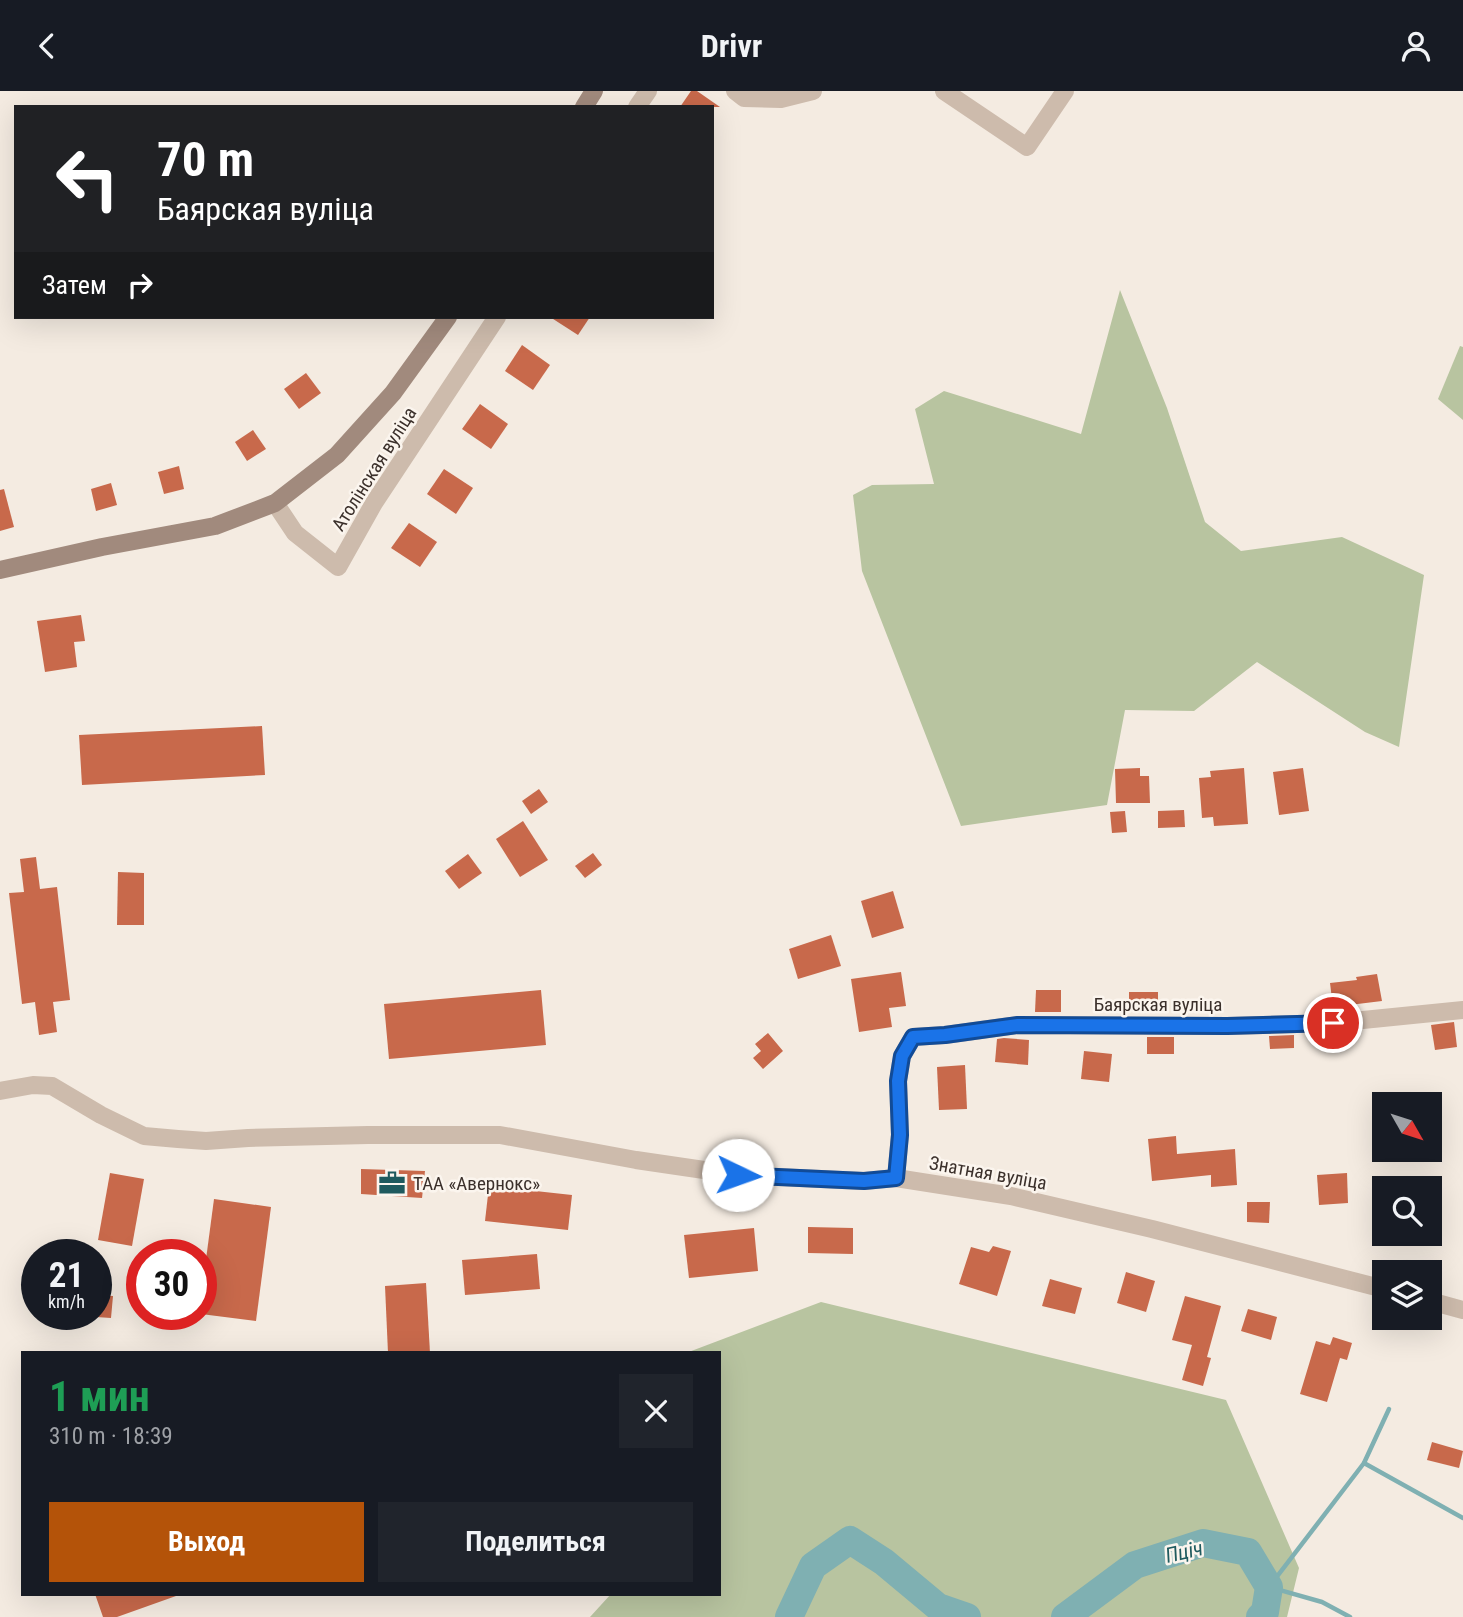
<!DOCTYPE html>
<html lang="ru">
<head>
<meta charset="utf-8">
<style>
	body { margin:0; font-family:"Roboto Condensed",sans-serif; background:#20242c; color:#f1f3f6; height:100vh; display:flex; flex-direction:column; font-size:26px; white-space:nowrap }
	* { box-sizing:border-box; margin:0 }
	p { font-size:23px; color:#9ea1a6 }
	.icon { flex:none; width:38px; height:38px; fill:none; stroke:currentColor; stroke-width:2; stroke-linecap:round; stroke-linejoin:round }
	.map { position:relative; flex:1; overflow:hidden }
	.sheet { position:absolute; left:21px; top:1260px; width:700px; height:245px; display:flex; flex-direction:column; background:#171b24; border-radius:0px; box-shadow:0 7px 28px #0002 }
	.sheet>* { flex:none }
	.banner { position:absolute; left:14px; top:14px; width:700px; height:214px; border-radius:0px; box-shadow:0 7px 28px #0002; background:#202124; color:#fff; overflow:hidden }
	.needle { width:46px; rotate:129deg }
	.controls { position:absolute; left:1372px; top:1001px; display:grid; gap:14px }
	.controls a { display:grid; place-items:center; width:70px; height:70px; border-radius:0px; background:#171b24; box-shadow:0 7px 28px #0002; font-size:35px }
	.speed { position:absolute; left:21px; top:1148px; display:flex; gap:14px; font-size:35px; font-weight:700; text-align:center }
	.speed>* { display:grid; place-content:center; width:91px; height:91px; border-radius:50%; background:#171b24; box-shadow:0 7px 28px #0002; line-height:1 }
	.speed small { font-size:18px; font-weight:400 }
	.speed .limit { border:10px solid #d22; background:#fff; color:#111 }
	.pin { position:absolute; display:grid; place-items:center; width:60px; height:60px; color:#fff; margin:-30px; border:4px solid #fff; border-radius:50%; box-shadow:0 2px 7px #0007 }
	.me { position:absolute; width:77px; margin:-38px; rotate:93deg; stroke-linejoin:round; filter:drop-shadow(0 0 5px #0008) }
	.turn { display:flex; align-items:center; gap:24px; height:147px; padding:0 28px; font-size:32px }
	.turn .icon { width:91px; height:91px; stroke-width:2.5 }
	.turn b { display:block; font-size:49px; line-height:60px }
	.then { display:flex; align-items:center; height:66px; padding:0 28px; background:#0003; gap:14px; font-size:26px }
	.round { display:grid; place-items:center; flex:none; width:74px; height:74px; border-radius:0px; background:#20242c }
	.summary { display:flex; align-items:center; justify-content:space-between; height:119px; padding:0 28px }
	h1 { font-size:42px; font-weight:700; line-height:52px; color:#1e9e55 }
	.action { display:flex; gap:14px; margin-top:auto; padding:14px 28px }
	.action a { flex:1; height:80px; border-radius:0px; background:#b45309; color:#fff; font-size:28px; font-weight:700; line-height:80px; text-align:center }
	.action a+a { background:#20242c; color:#f1f3f6 }
	header { display:flex; justify-content:space-between; align-items:center; height:91px; padding:0 28px; background:#171b24; font-size:32px; font-weight:700 }
	.map>svg:first-child { display:block }
</style>
</head>
<body>
<header><svg class="icon" aria-label="back" viewBox="0 0 24 24"><path d="M15 5l-7 7 7 7"/></svg>Drivr<svg class="icon" aria-label="person" viewBox="0 0 24 24"><circle cx="12" cy="8" r="4"/><path d="M4 21q1-7 8-7t8 7"/></svg></header>
<div class="map">
<svg width="1463" height="1526" viewBox="0 0 1463 1526">
	<rect width="100%" height="100%" fill="#f4ebe1"/>
	<g fill="#b8c4a0">
		<path d="M 1120,199 L 1167,317 L 1205,431 L 1241,460 L 1342,446 L 1424,484 L 1399,656 L 1365,641 L 1257,571 L 1194,620 L 1125,619 L 1107,714 L 961,735 L 862,480 L 853,404 L 872,394 L 934,393 L 915,318 L 944,300 L 1081,343 Z"/>
		<path d="M 1460,255 L 1463,256 L 1463,329 L 1438,308 Z"/>
		<path d="M 821,1211 L 1226,1309 L 1299,1477 L 1287,1526 L 590,1526 L 611,1503 L 719,1503 L 719,1262 L 686,1262 Z"/>
	</g>
	<g fill="none" stroke-linecap="round" stroke-linejoin="round">
		<g stroke="#7fb0b2" stroke-width="4.5">
			<path d="M 1364,1372 L 1389,1318"/>
			<path d="M 1350,1526 L 1322,1511 L 1269,1496 L 1364,1372 L 1463,1427"/>
		</g>
		<g stroke="#7fb0b2" stroke-width="28">
			<path d="M 789,1526 L 813,1475 L 850,1449 L 884,1471 L 938,1516 L 967,1526"/>
			<path d="M 1065,1526 L 1135,1474 L 1203,1452 L 1248,1461 L 1269,1496 L 1265,1521 L 1260,1526"/>
		</g>
	</g>
	<g fill="#c8694b">
		<path d="M 691,0 L 697,0 L 720,16 L 680,16 Z"/>
		<path d="M 550,226 L 590,226 L 578,244 Z"/>
		<path d="M 522,254 L 550,274 L 533,299 L 505,280 Z"/>
		<path d="M 306,282 L 321,302 L 299,318 L 284,298 Z"/>
		<path d="M 480,313 L 508,333 L 491,358 L 462,338 Z"/>
		<path d="M 253,339 L 266,358 L 247,370 L 235,351 Z"/>
		<path d="M 179,375 L 184,398 L 164,403 L 158,381 Z"/>
		<path d="M 444,378 L 473,397 L 456,423 L 427,403 Z"/>
		<path d="M 111,392 L 117,414 L 96,420 L 91,398 Z"/>
		<path d="M 4,398 L 14,436 L 0,440 L 0,399 Z"/>
		<path d="M 409,432 L 437,451 L 420,476 L 391,457 Z"/>
		<path d="M 81,524 L 85,550 L 74,551 L 77,576 L 45,581 L 37,530 Z"/>
		<path d="M 262,635 L 265,684 L 82,694 L 79,644 Z"/>
		<path d="M 1140,677 L 1140,685 L 1149,685 L 1150,712 L 1116,712 L 1115,678 Z"/>
		<path d="M 1244,677 L 1248,733 L 1214,735 L 1213,726 L 1202,727 L 1199,687 L 1211,686 L 1210,680 Z"/>
		<path d="M 1303,677 L 1309,720 L 1279,724 L 1273,681 Z"/>
		<path d="M 539,698 L 548,711 L 531,723 L 522,710 Z"/>
		<path d="M 1184,719 L 1185,736 L 1158,737 L 1158,720 Z"/>
		<path d="M 1125,720 L 1127,741 L 1112,742 L 1110,721 Z"/>
		<path d="M 523,730 L 548,769 L 520,786 L 496,748 Z"/>
		<path d="M 593,762 L 602,774 L 585,787 L 575,775 Z"/>
		<path d="M 468,763 L 482,782 L 459,798 L 445,780 Z"/>
		<path d="M 36,766 L 40,798 L 57,796 L 70,909 L 53,911 L 57,941 L 39,944 L 35,911 L 22,913 L 9,802 L 24,801 L 20,768 Z"/>
		<path d="M 118,781 L 144,782 L 144,834 L 117,834 Z"/>
		<path d="M 893,800 L 904,837 L 872,847 L 861,810 Z"/>
		<path d="M 831,844 L 841,875 L 798,888 L 789,858 Z"/>
		<path d="M 901,881 L 906,915 L 889,917 L 892,936 L 859,941 L 851,888 Z"/>
		<path d="M 1377,883 L 1382,910 L 1333,916 L 1330,892 L 1357,889 L 1356,886 Z"/>
		<path d="M 541,899 L 546,954 L 389,968 L 384,913 Z"/>
		<path d="M 1036,899 L 1061,899 L 1061,921 L 1035,921 Z"/>
		<rect x="1129" y="901" width="29" height="18"/>
		<path d="M 1454,931 L 1457,956 L 1435,959 L 1431,934 Z"/>
		<path d="M 768,942 L 783,960 L 763,978 L 753,967 L 761,960 L 755,953 Z"/>
		<path d="M 1294,944 L 1294,957 L 1270,958 L 1269,945 Z"/>
		<rect x="1147" y="946" width="27" height="17"/>
		<path d="M 1004,947 L 1029,949 L 1028,974 L 995,971 L 997,948 Z"/>
		<path d="M 1084,960 L 1112,963 L 1109,991 L 1081,988 Z"/>
		<path d="M 965,974 L 967,1018 L 939,1019 L 937,976 Z"/>
		<path d="M 1176,1045 L 1177,1063 L 1235,1058 L 1237,1094 L 1211,1096 L 1211,1084 L 1152,1090 L 1148,1048 Z"/>
		<path d="M 361,1078 L 425,1080 L 422,1107 L 361,1103 Z"/>
		<path d="M 110,1082 L 144,1088 L 132,1155 L 98,1149 Z"/>
		<path d="M 1347,1082 L 1348,1112 L 1319,1114 L 1317,1084 Z"/>
		<path d="M 489,1095 L 572,1104 L 568,1139 L 485,1130 Z"/>
		<path d="M 214,1108 L 271,1116 L 256,1230 L 201,1223 L 201,1206 Z"/>
		<path d="M 1247,1111 L 1270,1111 L 1269,1132 L 1247,1131 Z"/>
		<path d="M 808,1136 L 853,1137 L 853,1163 L 808,1162 Z"/>
		<path d="M 754,1137 L 758,1180 L 689,1187 L 684,1144 Z"/>
		<path d="M 993,1155 L 1011,1160 L 997,1205 L 959,1193 L 971,1156 L 989,1161 Z"/>
		<path d="M 537,1163 L 540,1198 L 465,1204 L 462,1169 Z"/>
		<path d="M 1126,1181 L 1155,1190 L 1146,1221 L 1117,1212 Z"/>
		<path d="M 1050,1188 L 1082,1197 L 1075,1223 L 1042,1215 Z"/>
		<path d="M 426,1192 L 430,1262 L 388,1262 L 385,1195 Z"/>
		<path d="M 96,1204 L 113,1205 L 111,1227 L 96,1226 Z"/>
		<path d="M 1185,1205 L 1221,1215 L 1207,1266 L 1211,1267 L 1203,1295 L 1182,1289 L 1192,1254 L 1172,1249 Z"/>
		<path d="M 1248,1218 L 1277,1226 L 1271,1249 L 1241,1240 Z"/>
		<path d="M 1333,1246 L 1352,1252 L 1347,1269 L 1340,1267 L 1327,1311 L 1300,1303 L 1316,1250 L 1330,1254 Z"/>
		<path d="M 1432,1351 L 1463,1360 L 1459,1377 L 1427,1369 Z"/>
		<path d="M 95,1503 L 176,1503 L 176,1505 L 117,1526 L 103,1526 Z"/>
	</g>
	<g fill="none" stroke-linecap="round" stroke-linejoin="round">
		<g stroke="#cdbbac" stroke-width="18">
			<path d="M 735,0 L 744,7 L 781,8 L 813,0"/>
			<path d="M 944,0 L 1027,56 L 1065,0"/>
			<path d="M 637,16 L 648,0"/>
			<path d="M 275,412 L 295,442 L 338,476 L 374,412 L 497,226"/>
			<path d="M 0,1000 L 33,994 L 52,995 L 101,1024 L 144,1045 L 178,1048 L 206,1050 L 248,1047 L 368,1044 L 500,1044 L 636,1069 L 738,1084 L 864,1090 L 896,1087 L 1011,1105 L 1152,1138 L 1384,1198"/>
			<path d="M 896,1087 L 900,1043 L 898,990 L 902,965 L 913,946 L 945,944 L 1018,934 L 1227,935 L 1333,932 L 1463,919"/>
			<path d="M 1430,1210 L 1463,1219"/>
		</g>
		<g stroke="#a18a7d" stroke-width="18">
			<path d="M 584,16 L 594,0"/>
			<path d="M 0,479 L 102,456 L 215,435 L 275,412 L 337,364 L 393,302 L 448,226"/>
		</g>
	</g>
	<g fill="none" stroke-linecap="round" stroke-linejoin="round">
		<defs>
			<path id="route" d="M 738,1084 L 864,1090 L 896,1087 L 900,1044 L 898,990 L 902,965 L 913,946 L 945,944 L 1018,934 L 1227,935 L 1333,932"/>
		</defs>
		<use href="#route" stroke="#114b97" stroke-width="18"/>
		<use href="#route" stroke="#1a73e8" stroke-width="12"/>
	</g>
	<defs>
		<symbol id="office-bare" viewBox="-9 -9 18 18"><path d="M-6-3h4V-5.5h4V-3h4V5H-6ZM-1-4.5V-3h2v-1.5ZM-6 0V1H6V0Z" fill="#1f5a5e" stroke="#fbf5ee" stroke-width="2.5" paint-order="stroke"/></symbol>
	</defs>
	<g fill-rule="evenodd">
		<use href="#office-bare" x="373" y="1073" width="38" height="38"/>
	</g>
	<g text-anchor="middle" dominant-baseline="central" stroke-width="5" stroke-linejoin="round" paint-order="stroke">
		<g font-size="19" fill="#3b302b" stroke="#fbf5ee">
			<text transform="translate(374 378) rotate(-58)">Атолінская вуліца</text>
			<text x="1158" y="913">Баярская вуліца</text>
			<text transform="translate(988 1082) rotate(10)">Знатная вуліца</text>
		</g>
		<g font-size="19" fill="#3b302b" stroke="#fbf5ee" text-anchor="start">
			<text x="413" y="1092">ТАА «Авернокс»</text>
		</g>
		<g font-size="21" font-style="italic" fill="#1f5a5e" stroke="#fbf5ee">
			<text transform="translate(1184 1461) rotate(-13)">Пціч</text>
		</g>
	</g>
</svg>
<div class="controls">
<a><svg class="needle" viewBox="-14 -14 28 28"><path d="M0-13l5 13h-10z" fill="#e53935"/><path d="M0 13l5-13h-10z" fill="#9ea1a6"/></svg></a>
<a><svg class="icon" aria-label="search" viewBox="0 0 24 24"><circle cx="10" cy="10" r="6"/><path d="M15 15l6 6"/></svg></a>
<a><svg class="icon" aria-label="layers" viewBox="0 0 24 24"><path d="M12 4l9 5-9 5-9-5zM3 14l9 5 9-5"/></svg></a>
</div>
<div class="speed"><div>21<small>km/h</small></div><div class="limit">30</div></div>
<div class="pin" style="left:1333px;top:932px;background:#d93025"><svg class="icon" aria-label="arrive" viewBox="0 0 24 24"><path d="M6 21V4h12l-3 4 3 4H6"/></svg></div>
<svg class="me" style="left:738px;top:1084px" viewBox="-20 -20 40 40"><circle r="19" fill="#fff"/><path d="M0-13L10 11 0 6-10 11z" fill="#1a73e8"/></svg>
<div class="banner">
<div class="turn"><svg class="icon" aria-label="left" viewBox="0 0 24 24"><path d="M17 20v-9H6M10 6l-5 5 5 5"/></svg><div><b>70 m</b>Баярская вуліца</div></div>
<div class="then">Затем<svg class="icon" aria-label="right" viewBox="0 0 24 24"><path d="M7 20v-9h11M14 6l5 5-5 5"/></svg></div>
</div>
<section class="sheet">
<div class="summary"><div><h1>1 мин</h1><p>310 m · 18:39</p></div><a class="round"><svg class="icon" aria-label="close" viewBox="0 0 24 24"><path d="M6 6l12 12M18 6L6 18"/></svg></a></div>
<div class="action"><a>Выход</a><a>Поделиться</a></div>
</section>
</div>
</body>
</html>
